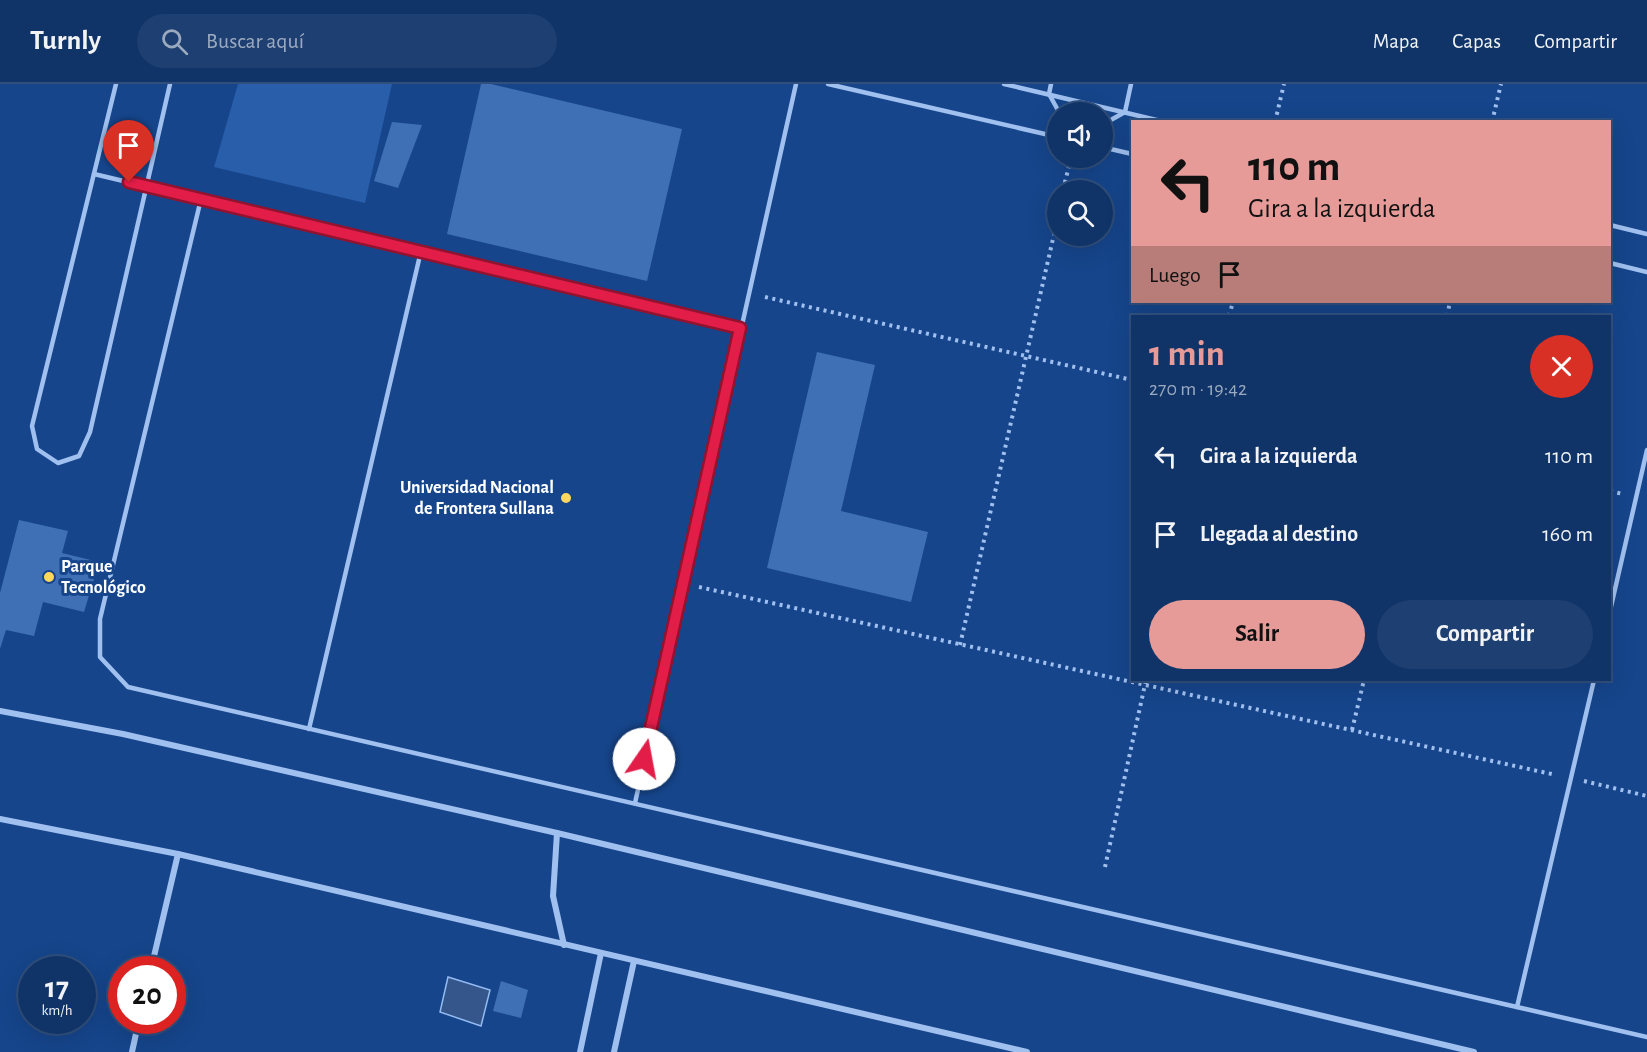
<!DOCTYPE html>
<html lang="es">
<head>
<meta charset="utf-8">
<style>
	body { margin:0; font-family:"Alegreya Sans",sans-serif; background:#1e3f71; color:#f1f3f6; height:100vh; display:flex; flex-direction:column; font-size:22px; white-space:nowrap }
	* { box-sizing:border-box; margin:0 }
	p { font-size:20px; color:#9caac0 }
	.icon { flex:none; width:33px; height:33px; fill:none; stroke:currentColor; stroke-width:2; stroke-linecap:round; stroke-linejoin:round }
	.map { position:relative; flex:1; overflow:hidden }
	.details { position:absolute; left:1131px; top:231px; width:480px; height:366px; display:flex; flex-direction:column; background:#103468; border-radius:0px; box-shadow:0 6px 24px #0002,0 0 0 2px #304f7c }
	.details>* { flex:none }
	.guide { position:absolute; left:1131px; top:36px; width:480px; height:183px; border-radius:0px; box-shadow:0 6px 24px #0002,0 0 0 2px #304f7c; background:#e69b98; color:#111; overflow:hidden }
	.buttons { position:absolute; left:1047px; top:18px; display:grid; gap:12px }
	.buttons a { display:grid; place-items:center; width:66px; height:66px; border-radius:50%; background:#103468; box-shadow:0 6px 24px #0002,0 0 0 2px #304f7c; font-size:30px }
	.speed { position:absolute; left:18px; top:872px; display:flex; gap:12px; font-size:30px; font-weight:700; text-align:center }
	.speed>* { display:grid; place-content:center; width:78px; height:78px; border-radius:50%; background:#103468; box-shadow:0 6px 24px #0002,0 0 0 2px #304f7c; line-height:1 }
	.speed small { font-size:15px; font-weight:400 }
	.speed .limit { border:9px solid #d22; background:#fff; color:#111 }
	.pin { position:absolute; display:grid; place-items:center; width:51px; height:51px; color:#fff; margin:-62px -26px; border-radius:50% 50% 50% 0; rotate:-45deg; box-shadow:0 0 6px #0007 }
	.pin .icon { rotate:45deg }
	.me { position:absolute; width:66px; margin:-33px; rotate:12deg; stroke-linejoin:round; filter:drop-shadow(0 0 4px #0008) }
	.turn { display:flex; align-items:center; gap:21px; height:126px; padding:0 18px; font-size:27px }
	.turn .icon { width:78px; height:78px; stroke-width:2.5 }
	.turn b { display:block; font-size:42px; line-height:51px }
	.then { display:flex; align-items:center; height:57px; padding:0 18px; background:#0003; gap:12px; font-size:22px }
	.round { display:grid; place-items:center; flex:none; width:63px; height:63px; border-radius:32px; background:#1e3f71 }
	.summary { display:flex; align-items:center; justify-content:space-between; height:102px; padding:0 18px }
	h1 { font-size:36px; font-weight:700; line-height:45px; color:#e69b98 }
	.primary-button { display:flex; gap:12px; margin-top:auto; padding:12px 18px }
	.primary-button a { flex:1; height:69px; border-radius:36px; background:#e69b98; color:#111; font-size:24px; font-weight:700; line-height:69px; text-align:center }
	.primary-button a+a { background:#1e3f71; color:#f1f3f6 }
	ul { padding:0; list-style:none }
	li { display:flex; align-items:center; gap:18px; height:78px; padding:0 18px }
	li div { flex:1 }
	li b { display:block; font-size:22px }
	li em { font-style:normal }
	header { display:flex; align-items:center; gap:36px; box-sizing:border-box; height:84px; padding:0 30px; background:#103468; border-bottom:2px solid #304f7c }
	header strong { font-size:28px }
	nav { display:flex; gap:33px; margin-inline-start:auto; font-size:21px }
	.search { width:420px; height:54px; background:#1e3f71; display:flex; align-items:center; gap:15px; box-sizing:border-box; padding:0 21px; border-radius:33px; color:#9caac0; font-size:22px }
	.map>svg:first-child { display:block }
</style>
</head>
<body>
<header>
<strong>Turnly</strong>
<div class="search"><svg class="icon" aria-label="search" viewBox="0 0 24 24"><circle cx="10" cy="10" r="6"/><path d="M15 15l6 6"/></svg>Buscar aquí</div>
<nav><a>Mapa</a><a>Capas</a><a>Compartir</a></nav>
</header>
<div class="map">
<svg width="1647" height="968" viewBox="0 0 1647 968">
	<rect width="100%" height="100%" fill="#16458b"/>
	<path fill="#295eaa" d="M 238,0 L 392,0 L 365,119 L 214,83 Z"/>
	<path fill="#34568a" stroke="#92bbf2" stroke-width="1.5" d="M 448,893 L 490,906 L 481,942 L 440,928 Z"/>
	<g fill="#3f6fb4">
		<path d="M 481,0 L 491,0 L 682,45 L 647,197 L 447,150 Z"/>
		<path d="M 392,38 L 422,41 L 398,104 L 374,97 Z"/>
		<path d="M 817,268 L 875,281 L 841,427 L 928,448 L 911,518 L 767,484 Z"/>
		<path d="M 19,436 L 68,447 L 62,469 L 99,478 L 84,528 L 43,518 L 34,552 L 6,546 L 0,565 L 0,509 Z"/>
		<path d="M 501,897 L 528,906 L 521,934 L 493,927 Z"/>
	</g>
	<g fill="none" stroke-linecap="round" stroke-linejoin="round">
		<g stroke="#a0c0ef" stroke-width="4" stroke-dasharray="3 4.5" stroke-linecap="butt">
			<path d="M 1275,38 L 1284,0"/>
			<path d="M 1492,38 L 1501,0"/>
			<path d="M 1063,106 L 1071,74"/>
			<path d="M 765,213 L 1132,296"/>
			<path d="M 1229,232 L 1233,218"/>
			<path d="M 1447,232 L 1450,218"/>
			<path d="M 1610,407 L 1623,410"/>
			<path d="M 699,503 L 1556,691"/>
			<path d="M 960,561 L 1058,133"/>
			<path d="M 1352,646 L 1364,596"/>
			<path d="M 1584,697 L 1647,712"/>
			<path d="M 1105,783 L 1146,596"/>
		</g>
		<g stroke="#a0c0ef" stroke-width="4.5">
			<path d="M 116,0 L 32,342 L 37,365 L 58,379 L 79,372 L 90,348 L 170,0"/>
			<path d="M 828,0 L 1058,53"/>
			<path d="M 1004,0 L 1165,38"/>
			<path d="M 1051,0 L 1049,10 L 1059,28"/>
			<path d="M 1102,41 L 1125,28 L 1131,0"/>
			<path d="M 1102,63 L 1132,70"/>
			<path d="M 94,90 L 740,244"/>
			<path d="M 201,115 L 100,535 L 100,573 L 128,603 L 1647,953"/>
			<path d="M 1610,141 L 1647,150"/>
			<path d="M 1610,179 L 1647,188"/>
			<path d="M 1610,527 L 1647,366"/>
			<path d="M 309,645 L 421,167"/>
			<path d="M 635,719 L 796,0"/>
			<path d="M 1517,923 L 1594,596"/>
		</g>
		<g stroke="#a0c0ef" stroke-width="6">
			<path d="M 0,627 L 123,650 L 557,749 L 1474,968"/>
			<path d="M 0,735 L 178,770 L 1027,968"/>
			<path d="M 557,749 L 553,812 L 564,861"/>
			<path d="M 151,885 L 178,770"/>
			<path d="M 132,968 L 139,936"/>
			<path d="M 580,968 L 601,869"/>
			<path d="M 614,968 L 634,877"/>
		</g>
	</g>
	<g fill="none" stroke-linecap="round" stroke-linejoin="round">
		<defs>
			<path id="route" d="M 129,98 L 740,244 L 644,675"/>
		</defs>
		<use href="#route" stroke="#92132f" stroke-width="15"/>
		<use href="#route" stroke="#e11d48" stroke-width="10"/>
	</g>
	<g fill="#ffd75e" stroke="#16458b" stroke-width="2">
		<circle cx="566" cy="414" r="6"/>
		<circle cx="49" cy="493" r="6"/>
	</g>
	<g text-anchor="middle" dominant-baseline="central" stroke-width="6" stroke-linejoin="round" paint-order="stroke">
		<g font-size="18" font-weight="bold" fill="#fff" stroke="#16458b" text-anchor="end">
			<text x="554" y="404">Universidad Nacional<tspan x="554" dy="21">de Frontera Sullana</tspan></text>
			<text x="61" y="483" text-anchor="start">Parque<tspan x="61" dy="21">Tecnológico</tspan></text>
		</g>
	</g>
</svg>
<div class="buttons">
<a><svg class="icon" aria-label="sound" viewBox="0 0 24 24"><path d="M4 9h4l5-4v14l-5-4H4zM17 9q2 3 0 6"/></svg></a>
<a><svg class="icon" aria-label="search" viewBox="0 0 24 24"><circle cx="10" cy="10" r="6"/><path d="M15 15l6 6"/></svg></a>
</div>
<div class="speed"><div>17<small>km/h</small></div><div class="limit">20</div></div>
<div class="pin" style="left:129px;top:98px;background:#d93025"><svg class="icon" aria-label="arrive" viewBox="0 0 24 24"><path d="M6 21V4h12l-3 4 3 4H6"/></svg></div>
<svg class="me" style="left:644px;top:675px" viewBox="-20 -20 40 40"><circle r="19" fill="#fff"/><path d="M0-13L10 11 0 6-10 11z" fill="#e11d48"/></svg>
<div class="guide">
<div class="turn"><svg class="icon" aria-label="left" viewBox="0 0 24 24"><path d="M17 20v-9H6M10 6l-5 5 5 5"/></svg><div><b>110 m</b>Gira a la izquierda</div></div>
<div class="then">Luego<svg class="icon" aria-label="arrive" viewBox="0 0 24 24"><path d="M6 21V4h12l-3 4 3 4H6"/></svg></div>
</div>
<section class="details">
<div class="summary"><div><h1>1 min</h1><p>270 m · 19:42</p></div><a class="round" style="background:#d93025;color:#fff"><svg class="icon" aria-label="close" viewBox="0 0 24 24"><path d="M6 6l12 12M18 6L6 18"/></svg></a></div>
<ul>
<li><svg class="icon" aria-label="left" viewBox="0 0 24 24"><path d="M17 20v-9H6M10 6l-5 5 5 5"/></svg><div><b>Gira a la izquierda</b></div><em>110 m</em></li>
<li><svg class="icon" aria-label="arrive" viewBox="0 0 24 24"><path d="M6 21V4h12l-3 4 3 4H6"/></svg><div><b>Llegada al destino</b></div><em>160 m</em></li>
</ul>
<div class="primary-button"><a>Salir</a><a>Compartir</a></div>
</section>
</div>
</body>
</html>
